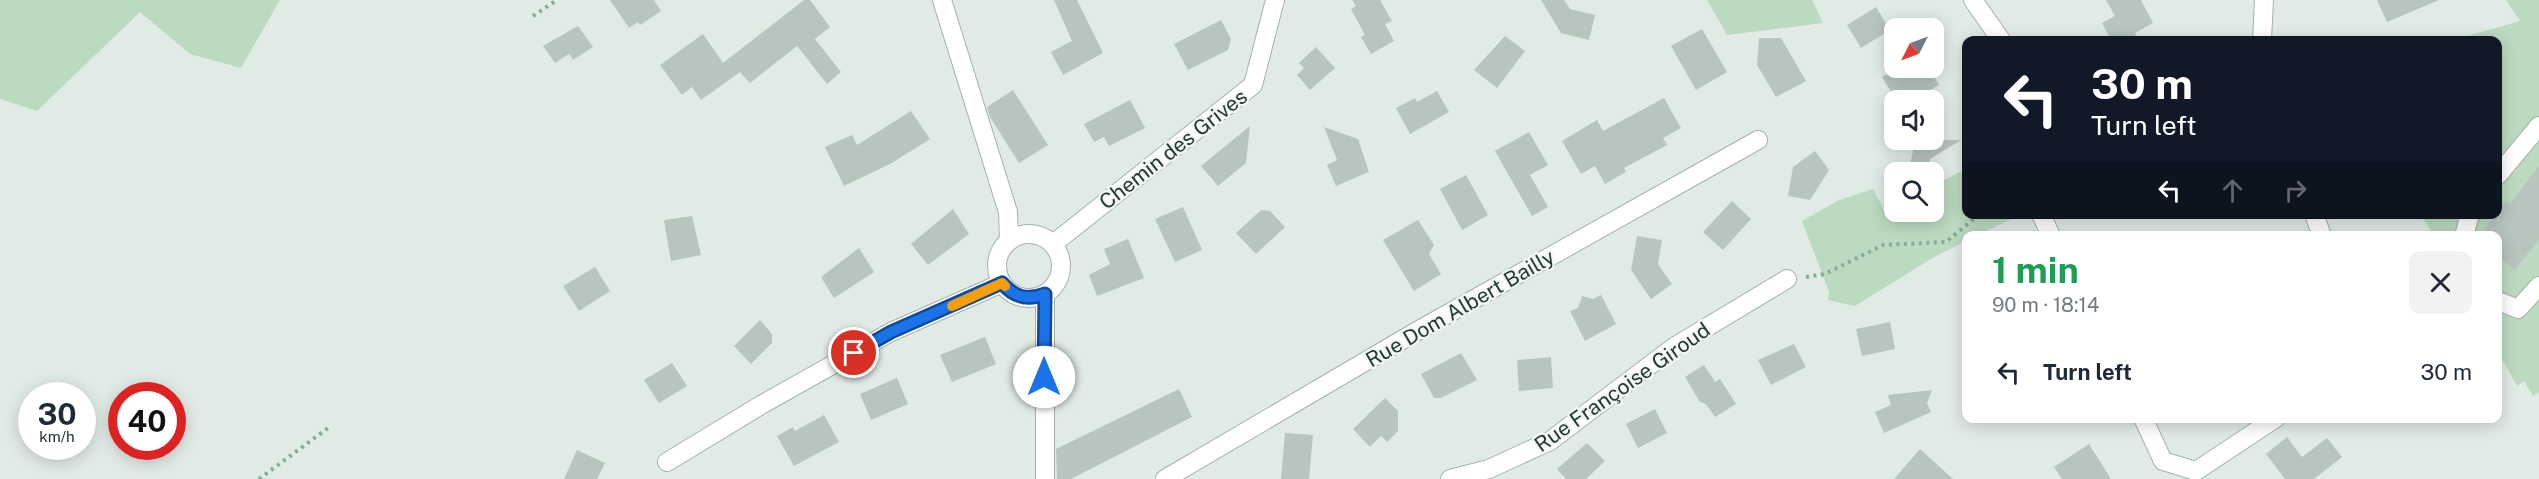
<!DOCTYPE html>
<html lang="en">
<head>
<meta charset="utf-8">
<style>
	body { margin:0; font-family:"Public Sans",sans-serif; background:#f2f2f3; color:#1f2937; height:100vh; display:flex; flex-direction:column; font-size:22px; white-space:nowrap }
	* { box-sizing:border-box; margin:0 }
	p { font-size:20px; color:#747a83 }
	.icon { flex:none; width:33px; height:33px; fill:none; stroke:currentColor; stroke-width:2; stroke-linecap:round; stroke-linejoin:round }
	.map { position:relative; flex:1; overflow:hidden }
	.sheet { position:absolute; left:1962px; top:231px; width:540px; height:192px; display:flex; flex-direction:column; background:#fff; border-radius:12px; box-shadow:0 3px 15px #0003 }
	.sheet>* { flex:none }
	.banner { position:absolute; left:1962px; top:36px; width:540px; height:183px; border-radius:12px; box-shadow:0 3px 15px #0003; background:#111827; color:#fff; overflow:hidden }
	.needle { width:39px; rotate:228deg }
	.buttons { position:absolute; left:1884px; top:18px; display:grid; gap:12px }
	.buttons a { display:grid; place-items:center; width:60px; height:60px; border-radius:12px; background:#fff; box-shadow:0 3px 15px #0003; font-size:30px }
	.speed { position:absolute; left:18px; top:382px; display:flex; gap:12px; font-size:30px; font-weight:700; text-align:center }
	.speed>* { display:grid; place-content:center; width:78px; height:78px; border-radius:50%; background:#fff; box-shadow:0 3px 15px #0003; line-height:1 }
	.speed small { font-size:15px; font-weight:400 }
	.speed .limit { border:9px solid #d22; background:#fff; color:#111 }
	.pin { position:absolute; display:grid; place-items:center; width:51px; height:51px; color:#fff; margin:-26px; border:3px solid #fff; border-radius:50%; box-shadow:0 2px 6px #0007 }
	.me { position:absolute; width:66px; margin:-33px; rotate:0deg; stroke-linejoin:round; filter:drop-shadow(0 0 4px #0008) }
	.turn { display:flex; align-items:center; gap:21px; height:126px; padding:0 30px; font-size:27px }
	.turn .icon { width:78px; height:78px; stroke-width:2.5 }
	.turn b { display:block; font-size:42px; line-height:51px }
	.lanes { display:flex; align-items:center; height:57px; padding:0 30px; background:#0003; justify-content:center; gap:30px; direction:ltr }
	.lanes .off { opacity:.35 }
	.round { display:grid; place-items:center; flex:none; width:63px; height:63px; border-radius:12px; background:#f2f2f3 }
	.overview { display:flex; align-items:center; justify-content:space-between; height:102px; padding:0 30px }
	h1 { font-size:36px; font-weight:700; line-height:45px; color:#1e9e55 }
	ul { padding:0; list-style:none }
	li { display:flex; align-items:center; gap:18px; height:78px; padding:0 30px }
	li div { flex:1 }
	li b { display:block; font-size:22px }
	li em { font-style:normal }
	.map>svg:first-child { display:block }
</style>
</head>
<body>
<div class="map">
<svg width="2539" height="479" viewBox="0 0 2539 479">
	<rect width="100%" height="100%" fill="#e1ebe5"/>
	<g fill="#bcdac0">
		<path d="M 0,0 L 280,0 L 241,68 L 190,54 L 140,12 L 37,111 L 0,99 Z"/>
		<path d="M 1707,0 L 1812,0 L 1823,23 L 1727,35 Z"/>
		<path d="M 2506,0 L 2539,0 L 2539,392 L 2533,396 L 2524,381 L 2517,386 L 2498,352 L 2498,236 L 2433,235 L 2421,215 L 2498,214 L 2498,40 L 2453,40 L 2520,21 Z"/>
		<path d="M 1966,169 L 1966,214 L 2020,215 L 1978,235 L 1966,236 L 1966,241 L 1934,257 L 1855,306 L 1828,300 L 1829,292 L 1802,221 L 1839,200 L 1873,189 L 1884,210 L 1894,205 L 1894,212 L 1934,212 L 1934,185 Z"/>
	</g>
	<g fill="#b7c5be">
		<path d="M 610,0 L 654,0 L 661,11 L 640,25 L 638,22 L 629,28 Z"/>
		<path d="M 804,0 L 810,0 L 830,27 L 815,39 L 841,72 L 827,84 L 797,46 L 750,83 L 740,72 L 701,100 L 692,87 L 682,95 L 660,65 L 703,34 L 723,63 Z"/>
		<path d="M 1054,0 L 1077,0 L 1103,53 L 1063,75 L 1051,52 L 1072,41 Z"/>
		<path d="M 1352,0 L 1380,0 L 1392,21 L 1385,24 L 1394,41 L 1371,54 L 1361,37 L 1365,35 L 1351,9 L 1356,6 Z"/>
		<path d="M 1541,0 L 1564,0 L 1570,9 L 1595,15 L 1589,40 L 1561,33 Z"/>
		<path d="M 2106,0 L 2141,0 L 2153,23 L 2135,33 L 2139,40 L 2111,40 L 2102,23 L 2115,16 Z"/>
		<path d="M 2377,0 L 2439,0 L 2387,22 Z"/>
		<path d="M 1876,7 L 1890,30 L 1861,48 L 1847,25 Z"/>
		<path d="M 1221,20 L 1231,39 L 1228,50 L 1188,70 L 1174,44 Z"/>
		<path d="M 578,26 L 593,47 L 573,60 L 569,54 L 555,63 L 543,46 Z"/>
		<path d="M 1702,29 L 1727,72 L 1696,90 L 1671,46 Z"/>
		<path d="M 1505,36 L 1525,51 L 1497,88 L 1474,70 Z"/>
		<path d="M 1759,38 L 1781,38 L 1806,81 L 1776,97 L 1757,65 Z"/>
		<path d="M 1316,47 L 1335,68 L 1310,90 L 1297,75 L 1304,68 L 1299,63 Z"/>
		<path d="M 1898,68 L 1929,68 L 1939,85 L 1913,100 L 1896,100 L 1882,77 Z"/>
		<path d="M 1013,90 L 1048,145 L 1019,163 L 990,117 L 987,107 Z"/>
		<path d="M 1437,91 L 1449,112 L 1410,134 L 1396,108 L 1415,98 L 1417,102 Z"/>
		<path d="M 1664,98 L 1681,128 L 1663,138 L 1667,145 L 1624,168 L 1626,172 L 1605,184 L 1595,166 L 1581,174 L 1562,141 L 1597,120 L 1603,131 Z"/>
		<path d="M 1130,100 L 1145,128 L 1109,146 L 1104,137 L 1094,142 L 1084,124 Z"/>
		<path d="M 911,111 L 930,139 L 890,164 L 844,186 L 825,147 L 852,135 L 857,145 Z"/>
		<path d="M 1250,126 L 1246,163 L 1218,186 L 1201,166 Z"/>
		<path d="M 1324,127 L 1358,139 L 1369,172 L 1336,186 L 1327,165 L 1337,160 Z"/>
		<path d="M 1529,132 L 1548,165 L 1530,175 L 1548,207 L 1532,216 L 1495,151 Z"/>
		<path d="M 1907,140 L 1961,140 L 1930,159 L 1928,168 L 1910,164 L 1913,151 Z"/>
		<path d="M 1815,151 L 1829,170 L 1810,200 L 1788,196 L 1793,167 Z"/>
		<path d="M 2539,166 L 2539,239 L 2515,270 L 2498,257 L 2498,236 L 2479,236 L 2506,201 L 2510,204 Z"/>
		<path d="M 1466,175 L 1488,215 L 1462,230 L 1440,189 Z"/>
		<path d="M 1732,201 L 1751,219 L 1723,250 L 1703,232 Z"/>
		<path d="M 1183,207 L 1202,250 L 1175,262 L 1155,219 Z"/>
		<path d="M 953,209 L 969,234 L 928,265 L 911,244 Z"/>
		<path d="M 1261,210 L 1270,211 L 1285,227 L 1256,254 L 1236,233 Z"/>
		<path d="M 692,216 L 701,255 L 671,261 L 664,220 Z"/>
		<path d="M 1418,220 L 1434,245 L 1429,254 L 1441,274 L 1414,291 L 1383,240 Z"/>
		<path d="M 1637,236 L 1662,240 L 1658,264 L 1672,284 L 1651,299 L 1631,270 Z"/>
		<path d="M 1128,239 L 1144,278 L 1097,296 L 1089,275 L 1110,264 L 1104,249 Z"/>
		<path d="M 859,248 L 874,272 L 834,298 L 821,277 Z"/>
		<path d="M 595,267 L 610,291 L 579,311 L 563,286 Z"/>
		<path d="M 1601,295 L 1616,324 L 1585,341 L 1570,311 L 1578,308 L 1582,296 L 1593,299 Z"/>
		<path d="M 760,320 L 772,334 L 772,343 L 751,364 L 734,346 Z"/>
		<path d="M 1890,322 L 1895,349 L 1862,356 L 1856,329 Z"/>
		<path d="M 985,337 L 996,364 L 952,382 L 940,355 Z"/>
		<path d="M 1794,344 L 1806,367 L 1771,385 L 1758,360 Z"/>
		<path d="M 1461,353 L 1477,380 L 1441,398 L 1434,398 L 1421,374 Z"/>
		<path d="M 1551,357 L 1553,388 L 1519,391 L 1517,360 Z"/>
		<path d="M 672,363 L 687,386 L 659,403 L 644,380 Z"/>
		<path d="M 1704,365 L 1715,382 L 1720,379 L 1736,404 L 1715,417 L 1706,404 L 1700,402 L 1685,377 Z"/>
		<path d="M 897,378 L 908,404 L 871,420 L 860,394 Z"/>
		<path d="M 1179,389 L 1192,417 L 1071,479 L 1057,479 L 1056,449 Z"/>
		<path d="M 1932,390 L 1927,403 L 1931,412 L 1884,433 L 1875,412 L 1891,405 L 1888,395 Z"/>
		<path d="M 1385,398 L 1398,411 L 1398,431 L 1387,442 L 1381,436 L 1370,447 L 1353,429 Z"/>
		<path d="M 1655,409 L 1667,433 L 1638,448 L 1626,424 Z"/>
		<path d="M 824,415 L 839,442 L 794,466 L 777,436 L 793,427 L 795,431 Z"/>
		<path d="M 1285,433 L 1313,435 L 1309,479 L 1281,479 Z"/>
		<path d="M 2287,437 L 2302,457 L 2327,438 L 2342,457 L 2314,479 L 2285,479 L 2266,454 Z"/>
		<path d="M 1587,443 L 1605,461 L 1586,479 L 1566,479 L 1557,469 Z"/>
		<path d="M 2089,444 L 2111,479 L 2062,479 L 2054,467 Z"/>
		<path d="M 1920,449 L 1953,479 L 1894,479 Z"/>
		<path d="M 577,450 L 605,463 L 597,479 L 564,479 Z"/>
	</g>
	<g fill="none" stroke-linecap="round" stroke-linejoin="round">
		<defs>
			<g id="minor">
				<path d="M 942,0 L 1008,212 L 1009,241"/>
				<path d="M 1973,0 L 2001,40"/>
				<path d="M 2262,40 L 2264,0"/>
				<path d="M 2498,175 L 2539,126"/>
				<path d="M 2041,214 L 2051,236"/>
				<path d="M 2314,214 L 2322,236"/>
				<circle cx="1029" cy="266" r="32"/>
				<path d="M 2464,236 L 2470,214"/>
				<path d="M 1053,244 L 1253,85 L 1275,0"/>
				<path d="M 2498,301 L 2518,309 L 2539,286"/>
				<path d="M 2143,418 L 2163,461 L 2196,471 L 2276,418"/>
				<path d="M 667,462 L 761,405 L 891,332 L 1002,283"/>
				<path d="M 1045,479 L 1045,294"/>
				<path d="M 1165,479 L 1419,330 L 1758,140"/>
				<path d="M 1450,479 L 1489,469 L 1550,441 L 1674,347 L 1787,279"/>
			</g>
		</defs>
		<use href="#minor" stroke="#a4b2ab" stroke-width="20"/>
		<g stroke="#84ac9a" stroke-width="4" stroke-dasharray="3 4.5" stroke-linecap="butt">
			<path d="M 533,16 L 557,0"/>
			<path d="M 1806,277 L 1825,274 L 1883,245 L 1946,242 L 1975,218 L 1984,214"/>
			<path d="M 259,479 L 328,428"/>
		</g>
		<use href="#minor" stroke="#fff" stroke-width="18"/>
	</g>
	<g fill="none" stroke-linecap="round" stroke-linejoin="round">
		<defs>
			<path id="route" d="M 854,353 L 891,332 L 1002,283 C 1014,297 1027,301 1045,294 L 1044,377"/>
		</defs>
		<use href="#route" stroke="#114b97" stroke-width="15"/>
		<use href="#route" stroke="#1a73e8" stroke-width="10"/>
		<path stroke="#f59e0b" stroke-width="10" d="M 952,306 L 1002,283 L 1005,286"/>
	</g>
	<g text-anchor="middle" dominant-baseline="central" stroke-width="4.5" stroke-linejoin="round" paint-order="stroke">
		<g font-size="21" fill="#233a31" stroke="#f2f7f4">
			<text transform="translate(1173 149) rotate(-38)">Chemin des Grives</text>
			<text transform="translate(1460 308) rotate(-30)">Rue Dom Albert Bailly</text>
			<text transform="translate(1622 387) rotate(-35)">Rue Françoise Giroud</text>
		</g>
	</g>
</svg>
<div class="buttons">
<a><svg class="needle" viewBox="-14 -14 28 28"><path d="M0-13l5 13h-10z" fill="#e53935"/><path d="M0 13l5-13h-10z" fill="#747a83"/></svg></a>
<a><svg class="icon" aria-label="sound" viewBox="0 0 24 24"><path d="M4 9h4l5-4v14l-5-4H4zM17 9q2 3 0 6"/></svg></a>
<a><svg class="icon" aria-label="search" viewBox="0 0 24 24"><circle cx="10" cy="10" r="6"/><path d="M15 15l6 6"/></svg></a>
</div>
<div class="speed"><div>30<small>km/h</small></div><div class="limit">40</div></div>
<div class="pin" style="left:854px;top:353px;background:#d93025"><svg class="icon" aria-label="arrive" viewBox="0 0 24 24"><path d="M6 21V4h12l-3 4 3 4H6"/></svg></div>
<svg class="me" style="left:1044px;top:377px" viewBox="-20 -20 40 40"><circle r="19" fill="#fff"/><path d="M0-13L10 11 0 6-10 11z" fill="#1a73e8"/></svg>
<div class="banner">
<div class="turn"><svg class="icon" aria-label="left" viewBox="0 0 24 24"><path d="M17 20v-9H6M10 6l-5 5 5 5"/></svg><div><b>30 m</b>Turn left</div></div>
<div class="lanes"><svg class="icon" aria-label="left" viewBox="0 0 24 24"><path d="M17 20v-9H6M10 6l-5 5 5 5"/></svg><svg class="icon off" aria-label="ahead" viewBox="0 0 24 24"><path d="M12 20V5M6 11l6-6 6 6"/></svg><svg class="icon off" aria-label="right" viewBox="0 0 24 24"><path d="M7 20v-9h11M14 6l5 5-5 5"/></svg></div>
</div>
<section class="sheet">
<div class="overview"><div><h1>1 min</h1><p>90 m · 18:14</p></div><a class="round"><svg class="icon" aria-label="close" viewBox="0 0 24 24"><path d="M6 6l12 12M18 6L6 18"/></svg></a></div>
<ul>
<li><svg class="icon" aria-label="left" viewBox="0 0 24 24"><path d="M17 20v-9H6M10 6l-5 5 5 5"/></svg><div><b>Turn left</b></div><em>30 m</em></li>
</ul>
</section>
</div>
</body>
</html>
